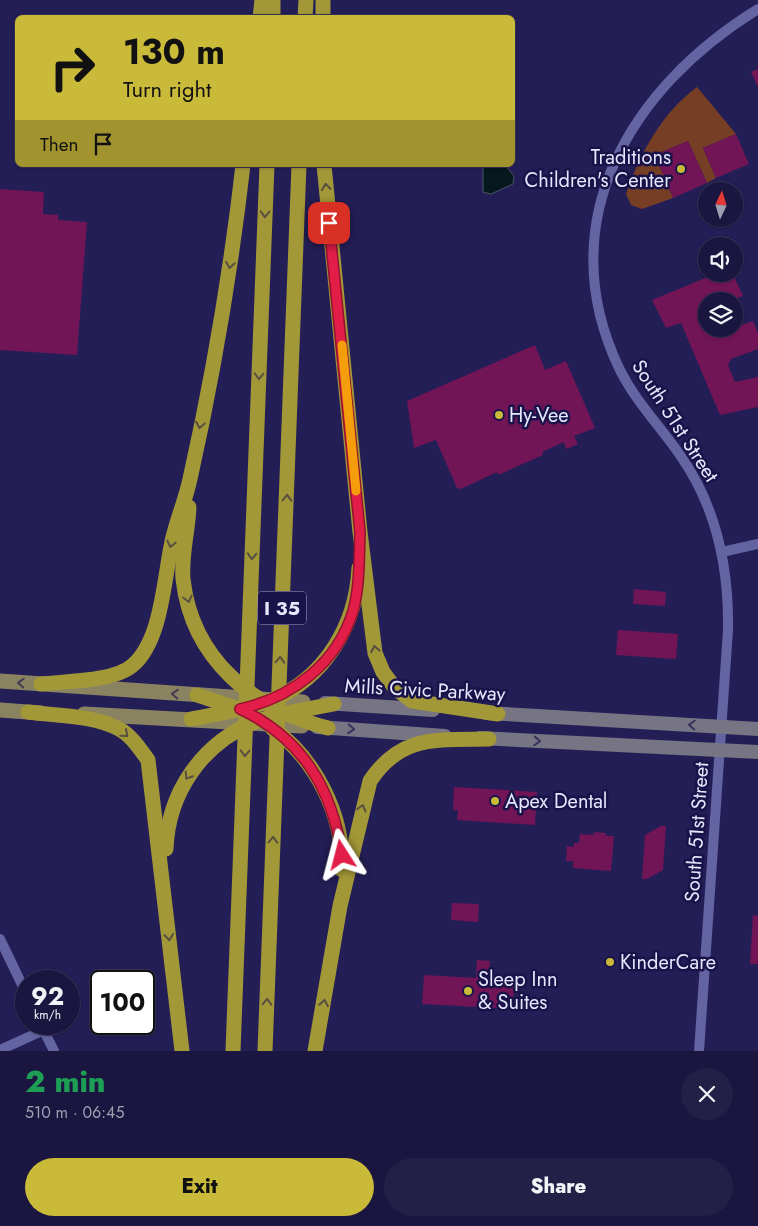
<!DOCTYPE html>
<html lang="en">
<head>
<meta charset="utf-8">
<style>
	body { margin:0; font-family:Jost,sans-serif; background:#231f47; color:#f1f3f6; height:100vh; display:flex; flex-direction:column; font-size:19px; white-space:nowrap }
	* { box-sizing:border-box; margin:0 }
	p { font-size:16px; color:#9f9fb1 }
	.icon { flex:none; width:28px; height:28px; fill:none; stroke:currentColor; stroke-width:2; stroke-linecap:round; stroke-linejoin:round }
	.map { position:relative; height:1051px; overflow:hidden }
	.details { display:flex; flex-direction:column; background:#1a1640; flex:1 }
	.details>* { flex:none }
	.banner { position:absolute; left:15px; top:15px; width:500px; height:152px; border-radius:8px; box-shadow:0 1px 4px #0004,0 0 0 1px #383559; background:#caba3a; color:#111; overflow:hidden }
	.needle { width:32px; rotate:4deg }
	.tools { position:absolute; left:698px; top:182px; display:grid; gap:10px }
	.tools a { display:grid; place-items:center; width:45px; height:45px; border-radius:50%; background:#1a1640; box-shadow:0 1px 4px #0004,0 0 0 1px #383559; font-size:25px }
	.speed { position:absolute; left:15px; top:970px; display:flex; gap:10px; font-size:25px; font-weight:700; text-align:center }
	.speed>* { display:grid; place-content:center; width:65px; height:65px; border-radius:50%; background:#1a1640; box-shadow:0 1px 4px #0004,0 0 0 1px #383559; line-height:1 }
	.speed small { font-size:12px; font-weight:400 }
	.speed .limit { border:2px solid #111; border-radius:8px; background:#fff; color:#111 }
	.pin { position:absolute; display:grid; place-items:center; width:42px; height:42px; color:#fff; margin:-21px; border-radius:10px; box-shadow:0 2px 8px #0006 }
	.me { position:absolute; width:55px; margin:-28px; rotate:351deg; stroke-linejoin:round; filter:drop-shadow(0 0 4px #0008) }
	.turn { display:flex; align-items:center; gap:18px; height:105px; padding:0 25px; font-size:22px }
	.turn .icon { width:65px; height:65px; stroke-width:2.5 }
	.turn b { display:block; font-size:35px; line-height:42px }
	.then { display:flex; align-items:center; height:48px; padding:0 25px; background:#0003; gap:10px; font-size:19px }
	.round { display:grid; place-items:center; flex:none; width:52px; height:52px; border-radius:26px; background:#231f47 }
	.head { display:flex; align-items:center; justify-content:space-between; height:85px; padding:0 25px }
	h1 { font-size:30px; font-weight:800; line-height:38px; color:#1e9e55 }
	.action { display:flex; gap:10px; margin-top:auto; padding:10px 25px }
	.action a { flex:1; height:58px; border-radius:30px; background:#caba3a; color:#111; font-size:20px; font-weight:800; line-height:58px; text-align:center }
	.action a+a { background:#231f47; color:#f1f3f6 }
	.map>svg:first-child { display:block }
</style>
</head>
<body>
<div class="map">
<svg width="758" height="1051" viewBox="0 0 758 1051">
	<rect width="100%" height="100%" fill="#231e56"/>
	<path fill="#773e26" d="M 697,87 L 736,134 L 703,148 L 716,178 L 707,183 L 688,141 L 655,155 L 673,198 L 642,209 L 631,205 L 626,194 C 641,152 661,114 697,87 Z"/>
	<path fill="#05181e" stroke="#485661" d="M 483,165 L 505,165 L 514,176 L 513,184 L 491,194 L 483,192 Z"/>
	<g fill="#711557">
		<path d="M 758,69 L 758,87 L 751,72 Z"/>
		<path d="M 736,134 L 749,164 L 716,178 L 703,148 Z"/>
		<path d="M 688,141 L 707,183 L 673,198 L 655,155 Z"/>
		<path d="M 0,189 L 44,192 L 43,214 L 58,215 L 58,220 L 87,222 L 77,355 L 0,350 Z"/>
		<path d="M 715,274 L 733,274 L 743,296 L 729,301 L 706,301 L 706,329 L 713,329 L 715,334 L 753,321 L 758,333 L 758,349 L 731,359 L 728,365 L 735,382 L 758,377 L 758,407 L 720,415 L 681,323 L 666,328 L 652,300 Z"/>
		<path d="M 535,345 L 545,370 L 566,361 L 595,428 L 574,436 L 578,444 L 566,449 L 564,442 L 542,452 L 543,455 L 498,475 L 497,472 L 461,489 L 457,488 L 436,440 L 414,448 L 407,401 Z"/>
		<path d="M 634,589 L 666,592 L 665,606 L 633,604 Z"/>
		<path d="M 618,630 L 678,634 L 676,659 L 616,655 Z"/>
		<path d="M 454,787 L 537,792 L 535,825 L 457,820 L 458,810 L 453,810 Z"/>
		<path d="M 661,826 L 666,826 L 663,870 L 647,879 L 642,879 L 645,835 Z"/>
		<path d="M 594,832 L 606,833 L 606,836 L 614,836 L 611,871 L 573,868 L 573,861 L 566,861 L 567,846 L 574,847 L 574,843 L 579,843 L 580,834 L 594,835 Z"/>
		<path d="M 452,903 L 479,904 L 478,922 L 451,920 Z"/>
		<path d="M 753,915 L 758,916 L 758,964 L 750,964 Z"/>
		<path d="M 477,960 L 490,961 L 489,978 L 514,980 L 513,1009 L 422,1004 L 424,975 L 476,978 Z"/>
	</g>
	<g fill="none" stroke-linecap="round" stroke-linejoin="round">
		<g stroke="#6464a3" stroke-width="10">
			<path d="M 722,552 L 758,544"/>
			<path d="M 0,939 L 26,993"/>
			<path d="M 41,1025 L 54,1051"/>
			<path d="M 0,1050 L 44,1030"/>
			<path d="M 699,1051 L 728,630 C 729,568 716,506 680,455 C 660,426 635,401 619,368 C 549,221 631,87 758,9"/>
		</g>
		<g stroke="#777483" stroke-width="14">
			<path d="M 325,703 L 433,710"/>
			<path d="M 487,713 L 758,729"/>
			<path d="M 317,727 L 445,736"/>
			<path d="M 479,738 L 758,752"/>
		</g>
		<g stroke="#8a8362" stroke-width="15">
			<path d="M 0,681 L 303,702"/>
			<path d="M 0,710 L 41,713"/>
			<path d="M 84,714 L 302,726"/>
		</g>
		<g stroke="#a39837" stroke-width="15">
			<path d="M 323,0 L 323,18"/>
			<path d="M 260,18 L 262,0"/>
			<path d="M 273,18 L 273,0"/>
			<path d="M 305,18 L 306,0"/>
			<path d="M 324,165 L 360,532 L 375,653 L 383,672 L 395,688 L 412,701 L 498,714"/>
			<path d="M 189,507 C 188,532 181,555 183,579 C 192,660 254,709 328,728"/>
			<path d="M 41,684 C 66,681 114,682 133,665 C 163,639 164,574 173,537 C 178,517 186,498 190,479 C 213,376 231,270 243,165"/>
			<path d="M 197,695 L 242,710"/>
			<path d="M 28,712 C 57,716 93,715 119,729 C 131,735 140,749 148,760 L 182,1051"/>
			<path d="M 191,719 C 217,714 245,710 270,701 C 325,678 356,626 359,568"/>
			<path d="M 272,728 C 316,759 344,816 342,870"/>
			<path d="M 166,849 C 168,793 202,743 255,722 C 280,713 308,709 334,704"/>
			<path d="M 233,1051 L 267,165"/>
			<path d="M 265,1051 L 299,165"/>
			<path d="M 315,1051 L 340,906 L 370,781 C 401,734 438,740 489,739"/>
		</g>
	</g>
	<defs><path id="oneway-chevron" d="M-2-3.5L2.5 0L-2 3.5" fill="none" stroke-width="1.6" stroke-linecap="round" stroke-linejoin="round" transform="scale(1.25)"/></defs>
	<g stroke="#584f41">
		<use href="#oneway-chevron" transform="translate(326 187) rotate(-96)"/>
		<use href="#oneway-chevron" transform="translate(265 214) rotate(92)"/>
		<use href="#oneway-chevron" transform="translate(230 265) rotate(99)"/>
		<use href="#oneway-chevron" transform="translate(259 376) rotate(92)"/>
		<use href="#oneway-chevron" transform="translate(200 425) rotate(101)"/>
		<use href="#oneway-chevron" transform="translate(287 498) rotate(-88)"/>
		<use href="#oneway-chevron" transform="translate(171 544) rotate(103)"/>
		<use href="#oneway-chevron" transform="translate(252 556) rotate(92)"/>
		<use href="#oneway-chevron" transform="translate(188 599) rotate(77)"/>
		<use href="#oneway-chevron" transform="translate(375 649) rotate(-100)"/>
		<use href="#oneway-chevron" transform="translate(280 660) rotate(-88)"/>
		<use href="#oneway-chevron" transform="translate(125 734) rotate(41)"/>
		<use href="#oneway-chevron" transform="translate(245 753) rotate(92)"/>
		<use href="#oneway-chevron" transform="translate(188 776) rotate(123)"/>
		<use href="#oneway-chevron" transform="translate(362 808) rotate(-75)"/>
		<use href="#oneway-chevron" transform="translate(273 840) rotate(-88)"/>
		<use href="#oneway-chevron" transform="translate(169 937) rotate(84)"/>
		<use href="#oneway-chevron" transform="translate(267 1002) rotate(-88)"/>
		<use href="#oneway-chevron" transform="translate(324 1003) rotate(-80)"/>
	</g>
	<g stroke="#413a52">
		<use href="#oneway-chevron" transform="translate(21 683) rotate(-177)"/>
		<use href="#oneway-chevron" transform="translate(175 694) rotate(-176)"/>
	</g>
	<g stroke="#36305b">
		<use href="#oneway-chevron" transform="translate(692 725) rotate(-177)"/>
		<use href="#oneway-chevron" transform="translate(351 729) rotate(4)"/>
		<use href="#oneway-chevron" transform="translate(537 741) rotate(3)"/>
	</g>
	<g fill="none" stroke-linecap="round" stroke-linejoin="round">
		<defs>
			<path id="route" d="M 329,223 L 360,532 C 359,558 360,586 353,611 C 337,664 291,698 240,709 C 302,738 332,788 342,855"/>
		</defs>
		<use href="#route" stroke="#92132f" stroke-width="12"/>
		<use href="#route" stroke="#e11d48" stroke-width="9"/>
		<path stroke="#f59e0b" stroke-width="9" d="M 342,345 L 356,491"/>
	</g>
	<g fill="#caba3a" stroke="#1a134a" stroke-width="2">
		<circle cx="681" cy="169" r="5"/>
		<circle cx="499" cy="415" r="5"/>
		<circle cx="495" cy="801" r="5"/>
		<circle cx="610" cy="962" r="5"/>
		<circle cx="468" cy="991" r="5"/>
	</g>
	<g text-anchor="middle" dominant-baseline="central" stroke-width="5" stroke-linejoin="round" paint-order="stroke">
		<rect fill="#1a134a" stroke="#a8a7c7" stroke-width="1" x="258" y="591.5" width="48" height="33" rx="4"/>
		<g font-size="19" font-weight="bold" fill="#e5e7fc">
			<text x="282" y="608">I 35</text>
		</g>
		<g font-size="20" fill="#e5e7fc" stroke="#1a134a" text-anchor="start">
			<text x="671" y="157" text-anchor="end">Traditions<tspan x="671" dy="23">Children's Center</tspan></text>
			<text x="509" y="415">Hy-Vee</text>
			<text x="505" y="801">Apex Dental</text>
			<text x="620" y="962">KinderCare</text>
			<text x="478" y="979">Sleep Inn<tspan x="478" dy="23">&amp; Suites</tspan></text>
		</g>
		<g font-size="20" fill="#e5e7fc" stroke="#1a134a">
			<text transform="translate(675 421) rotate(57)">South 51st Street</text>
			<text transform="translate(425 690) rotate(3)">Mills Civic Parkway</text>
			<text transform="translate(697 832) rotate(-86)">South 51st Street</text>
		</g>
	</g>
</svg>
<div class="tools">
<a><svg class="needle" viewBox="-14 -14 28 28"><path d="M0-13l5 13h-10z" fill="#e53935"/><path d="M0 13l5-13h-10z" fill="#9f9fb1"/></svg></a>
<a><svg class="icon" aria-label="sound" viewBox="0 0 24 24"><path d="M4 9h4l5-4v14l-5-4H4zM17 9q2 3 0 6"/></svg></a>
<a><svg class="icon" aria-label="layers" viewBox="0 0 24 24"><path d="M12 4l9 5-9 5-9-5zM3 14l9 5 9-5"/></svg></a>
</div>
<div class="speed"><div>92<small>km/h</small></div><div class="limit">100</div></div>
<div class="pin" style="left:329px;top:223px;background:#d93025"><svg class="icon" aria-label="arrive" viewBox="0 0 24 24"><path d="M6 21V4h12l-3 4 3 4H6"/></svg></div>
<svg class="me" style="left:342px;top:855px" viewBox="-20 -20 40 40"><path d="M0-17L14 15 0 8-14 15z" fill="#e11d48" stroke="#fff" stroke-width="4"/></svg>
<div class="banner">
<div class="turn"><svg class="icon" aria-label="right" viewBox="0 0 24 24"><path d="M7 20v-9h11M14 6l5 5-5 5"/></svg><div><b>130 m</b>Turn right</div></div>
<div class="then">Then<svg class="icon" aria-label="arrive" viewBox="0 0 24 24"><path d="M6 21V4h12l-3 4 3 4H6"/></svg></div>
</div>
</div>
<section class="details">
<div class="head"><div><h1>2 min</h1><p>510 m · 06:45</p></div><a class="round"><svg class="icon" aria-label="close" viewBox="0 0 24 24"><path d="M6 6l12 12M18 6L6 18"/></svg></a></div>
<div class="action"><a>Exit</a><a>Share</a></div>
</section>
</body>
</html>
